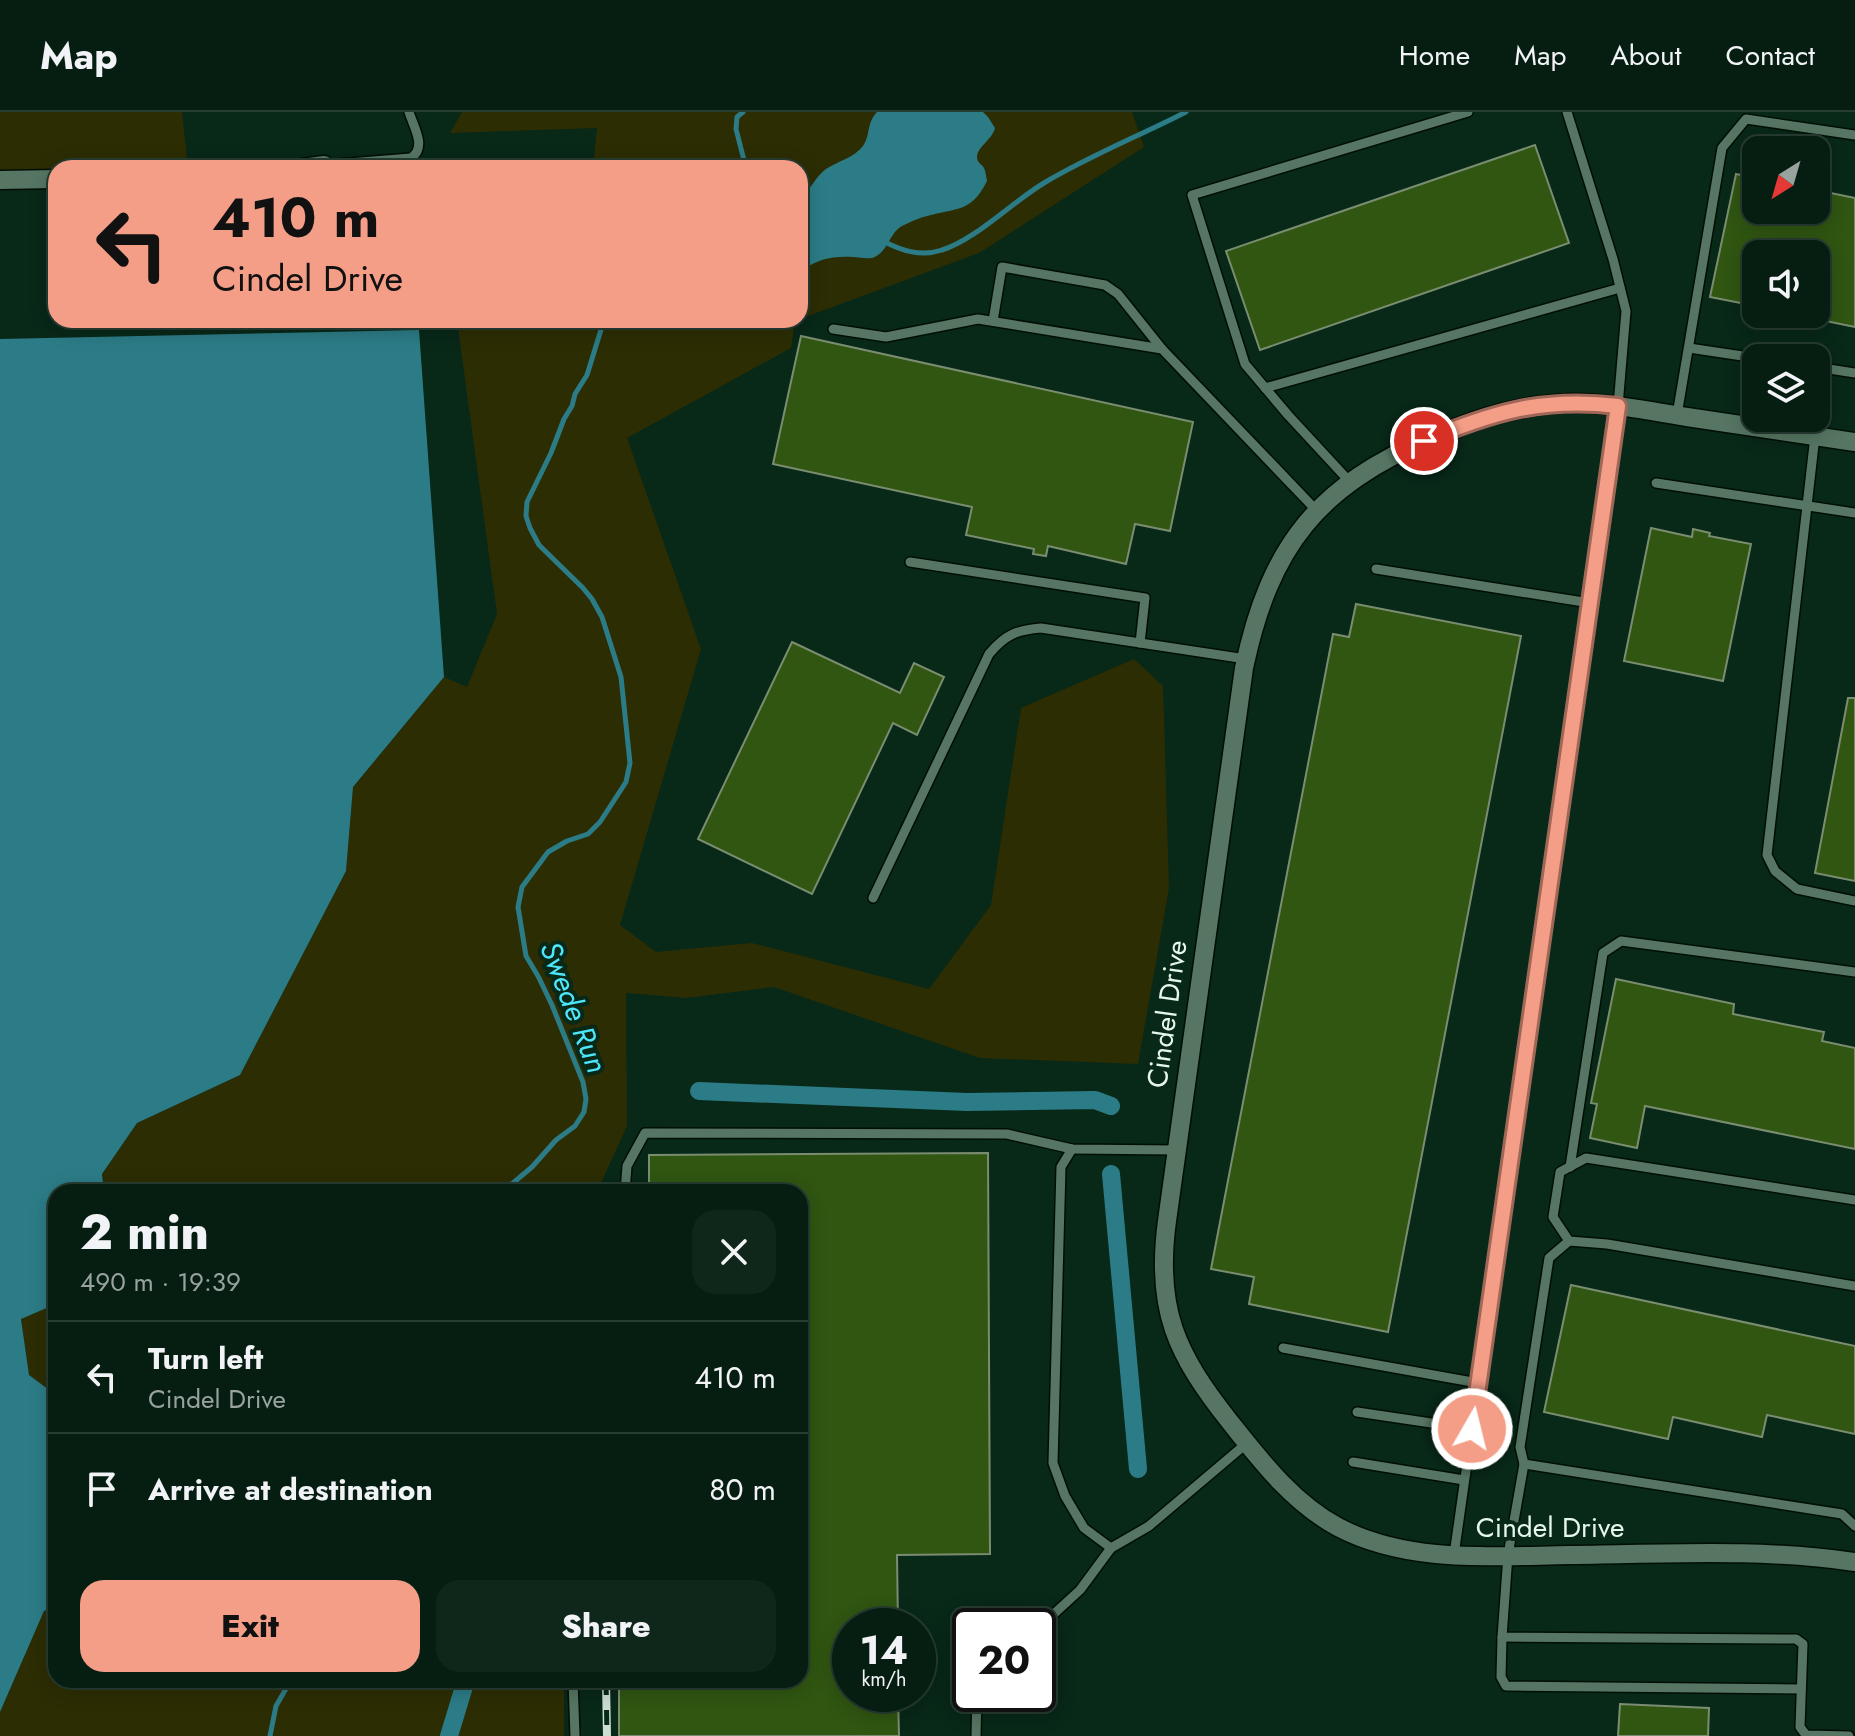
<!DOCTYPE html>
<html lang="en">
<head>
<meta charset="utf-8">
<style>
	body { margin:0; font-family:Jost,sans-serif; background:#0f271b; color:#f1f3f6; height:100vh; display:flex; flex-direction:column; font-size:30px; white-space:nowrap }
	* { box-sizing:border-box; margin:0 }
	p { font-size:26px; color:#98a29f }
	.icon { flex:none; width:44px; height:44px; fill:none; stroke:currentColor; stroke-width:2; stroke-linecap:round; stroke-linejoin:round }
	.map { position:relative; flex:1; overflow:hidden }
	.drawer { position:absolute; left:48px; top:1072px; width:760px; height:504px; display:flex; flex-direction:column; background:#061e12; border-radius:24px; box-shadow:0 4px 20px #0003,0 0 0 2px #273c32 }
	.drawer>* { flex:none }
	.guide { position:absolute; left:48px; top:48px; width:760px; height:168px; border-radius:24px; box-shadow:0 4px 20px #0003,0 0 0 2px #273c32; background:#f49e87; color:#111; overflow:hidden }
	.needle { width:52px; rotate:217deg }
	.fabs { position:absolute; left:1742px; top:24px; display:grid; gap:16px }
	.fabs a { display:grid; place-items:center; width:88px; height:88px; border-radius:16px; background:#061e12; box-shadow:0 4px 20px #0003,0 0 0 2px #273c32; font-size:40px }
	.speed { position:absolute; left:832px; top:1496px; display:flex; gap:16px; font-size:40px; font-weight:700; text-align:center }
	.speed>* { display:grid; place-content:center; width:104px; height:104px; border-radius:50%; background:#061e12; box-shadow:0 4px 20px #0003,0 0 0 2px #273c32; line-height:1 }
	.speed small { font-size:20px; font-weight:400 }
	.speed .limit { border:4px solid #111; border-radius:12px; background:#fff; color:#111 }
	.pin { position:absolute; display:grid; place-items:center; width:68px; height:68px; color:#fff; margin:-34px; border:4px solid #fff; border-radius:50%; box-shadow:0 2px 8px #0007 }
	.me { position:absolute; width:88px; margin:-44px; rotate:8deg; stroke-linejoin:round; filter:drop-shadow(0 0 6px #0008) }
	.turn { display:flex; align-items:center; gap:28px; height:168px; padding:0 32px; font-size:36px }
	.turn .icon { width:104px; height:104px; stroke-width:2.5 }
	.turn b { display:block; font-size:56px; line-height:68px }
	.round { display:grid; place-items:center; flex:none; width:84px; height:84px; border-radius:24px; background:#0f271b }
	.summary { display:flex; align-items:center; justify-content:space-between; height:136px; padding:0 32px }
	h1 { font-size:48px; font-weight:800; line-height:60px }
	.cta { display:flex; gap:16px; margin-top:auto; padding:16px 32px }
	.cta a { flex:1; height:92px; border-radius:24px; background:#f49e87; color:#111; font-size:32px; font-weight:800; line-height:92px; text-align:center }
	.cta a+a { background:#0f271b; color:#f1f3f6 }
	ul { padding:0; list-style:none }
	li { display:flex; align-items:center; gap:24px; height:112px; padding:0 32px; border-top:2px solid #273c32 }
	li div { flex:1 }
	li b { display:block; font-size:30px }
	li em { font-style:normal }
	header { display:flex; align-items:center; gap:48px; box-sizing:border-box; height:112px; padding:0 40px; background:#061e12; border-bottom:2px solid #273c32 }
	header strong { font-size:38px }
	nav { display:flex; gap:44px; margin-inline-start:auto; font-size:28px }
	.map>svg:first-child { display:block }
</style>
</head>
<body>
<header>
<strong>Map</strong>
<nav><a>Home</a><a>Map</a><a>About</a><a>Contact</a></nav>
</header>
<div class="map">
<svg width="1855" height="1624" viewBox="0 0 1855 1624">
	<rect width="100%" height="100%" fill="#082818"/>
	<g fill="#2d2d04">
		<path d="M 0,0 L 182,0 L 188,56 L 56,56 L 56,63 L 0,65 Z"/>
		<path d="M 462,0 L 1132,0 L 1144,35 L 979,141 L 800,207 L 800,56 L 593,56 L 597,16 L 450,21 Z"/>
		<path d="M 457,208 L 798,208 L 795,209 L 791,236 L 627,326 L 701,537 L 620,813 L 656,840 L 752,831 L 929,877 L 991,793 L 1021,596 L 1134,547 L 1163,574 L 1169,776 L 1138,952 L 980,946 L 774,875 L 687,886 L 626,881 L 627,1014 L 597,1080 L 104,1080 L 102,1062 L 137,1011 L 240,963 L 346,759 L 353,675 L 444,565 L 467,575 L 497,502 Z"/>
		<path d="M 56,1192 L 56,1283 L 29,1263 L 21,1207 Z"/>
		<path d="M 56,1494 L 56,1568 L 564,1568 L 564,1624 L 0,1624 L 0,1600 L 44,1499 Z"/>
	</g>
	<g fill="#2c7c87">
		<path d="M 877,0 L 983,0 L 988,5 L 995,16 C 992,28 977,35 977,45 C 977,51 981,51 984,56 C 986,60 986,65 987,69 C 972,99 959,96 931,103 C 921,105 910,110 902,114 C 889,121 888,141 872,146 C 866,147 859,145 853,145 C 830,144 820,147 800,159 L 800,85 C 811,78 815,65 826,57 C 838,49 854,46 863,34 C 871,22 866,12 877,0 Z"/>
		<path d="M 419,218 L 444,565 L 353,675 L 346,759 L 240,963 L 137,1011 L 102,1062 L 104,1080 L 56,1080 L 56,1192 L 21,1207 L 29,1263 L 56,1283 L 56,1494 L 44,1499 L 0,1600 L 0,227 Z"/>
	</g>
	<g fill="none" stroke-linecap="round" stroke-linejoin="round">
		<g stroke="#2c7c87" stroke-width="5">
			<path d="M 743,0 L 737,5 L 736,17 L 746,56"/>
			<path d="M 883,129 C 902,139 921,145 942,138 C 975,128 1012,90 1044,71 C 1089,44 1139,24 1186,0"/>
			<path d="M 499,1080 L 503,1076 L 513,1071 L 532,1055 L 556,1028 L 575,1014 L 584,1000 L 586,987 L 583,970 L 552,893 L 538,864 L 526,844 L 518,795 L 522,775 L 548,740 L 567,729 L 588,722 L 600,710 L 626,670 L 630,651 L 621,565 L 602,505 L 592,487 L 583,476 L 539,433 L 530,416 L 526,404 L 527,390 L 551,341 L 564,307 L 572,294 L 575,282 L 587,263 L 604,208"/>
			<path d="M 270,1624 L 276,1594 L 291,1568"/>
		</g>
		<g stroke="#2c7c87" stroke-width="18">
			<path d="M 699,979 L 967,990 L 1095,988 L 1111,994"/>
			<path d="M 1111,1062 L 1138,1357"/>
			<path d="M 449,1624 L 466,1568"/>
		</g>
	</g>
	<g fill="#305612" stroke="#7a8d70" stroke-width="2">
		<path d="M 1535,33 L 1569,131 L 1260,238 L 1226,139 Z"/>
		<path d="M 1736,62 L 1756,66 L 1756,98 L 1816,98 L 1816,78 L 1855,86 L 1855,215 L 1816,207 L 1816,142 L 1756,142 L 1756,194 L 1710,185 Z"/>
		<path d="M 801,224 L 1193,310 L 1170,419 L 1135,412 L 1126,452 L 1048,434 L 1046,444 L 1033,442 L 1034,437 L 966,423 L 972,395 L 773,352 Z"/>
		<path d="M 1651,416 L 1692,425 L 1693,417 L 1710,421 L 1709,424 L 1751,432 L 1723,569 L 1624,549 Z"/>
		<path d="M 1356,492 L 1521,524 L 1388,1220 L 1249,1192 L 1254,1165 L 1211,1157 L 1333,522 L 1349,525 Z"/>
		<path d="M 792,530 L 900,581 L 914,551 L 944,565 L 917,623 L 893,611 L 812,782 L 698,727 Z"/>
		<path d="M 1848,586 L 1855,586 L 1855,769 L 1815,761 Z"/>
		<path d="M 1616,867 L 1734,892 L 1733,902 L 1824,920 L 1822,929 L 1855,936 L 1855,1037 L 1645,994 L 1637,1036 L 1590,1026 L 1597,992 L 1591,991 Z"/>
		<path d="M 988,1041 L 990,1442 L 897,1443 L 898,1514 L 850,1514 L 850,1582 L 898,1582 L 899,1624 L 619,1624 L 619,1568 L 800,1568 L 800,1080 L 649,1080 L 649,1043 Z"/>
		<path d="M 1571,1173 L 1855,1234 L 1855,1322 L 1767,1303 L 1762,1325 L 1673,1305 L 1668,1327 L 1544,1300 Z"/>
		<path d="M 1620,1592 L 1709,1596 L 1708,1624 L 1618,1624 Z"/>
	</g>
	<g fill="none" stroke-linecap="round" stroke-linejoin="round">
		<defs>
			<g id="service">
				<path d="M 1567,0 L 1613,147 L 1626,199 L 1618,294 L 1590,491"/>
				<path d="M 324,53 L 411,46 C 427,35 414,16 409,0"/>
				<path d="M 993,209 L 1002,155 L 1105,173 L 1118,182 L 1162,237"/>
				<path d="M 833,217 L 886,225 L 978,207 L 1162,237 L 1317,399"/>
				<path d="M 1689,236 L 1756,246"/>
				<path d="M 1816,255 L 1855,261"/>
				<path d="M 1265,276 L 1620,176"/>
				<path d="M 1677,303 L 1722,36 L 1746,7 L 1855,23"/>
				<path d="M 1815,324 L 1767,743 L 1775,759 L 1797,777 L 1855,789"/>
				<path d="M 1350,370 L 1288,303 L 1245,252 L 1192,83 L 1468,0"/>
				<path d="M 1656,371 L 1855,401"/>
				<path d="M 910,450 L 1145,486 L 1140,531"/>
				<path d="M 1376,457 L 1590,491 L 1454,1443"/>
				<path d="M 873,786 L 989,542 C 1005,523 1016,518 1041,516 L 1246,547"/>
				<path d="M 1072,1037 L 1061,1055 L 1053,1351 L 1065,1384 L 1084,1416 L 1111,1436"/>
				<path d="M 1570,1055 L 1603,841 L 1621,829 L 1855,860"/>
				<path d="M 625,1080 L 627,1054 L 645,1021 L 1007,1022 L 1072,1037 L 1177,1038"/>
				<path d="M 1855,1088 L 1586,1046 L 1560,1060 L 1553,1105 L 1569,1129 L 1607,1132 L 1855,1174"/>
				<path d="M 1569,1129 L 1549,1146 L 1520,1335 L 1524,1352 L 1842,1402 L 1855,1414"/>
				<path d="M 1283,1236 L 1478,1271"/>
				<path d="M 1357,1300 L 1472,1317"/>
				<path d="M 1353,1350 L 1464,1368"/>
				<path d="M 1524,1352 L 1508,1443 L 1502,1525 L 1796,1527 L 1803,1532 L 1800,1615 L 1806,1623 L 1849,1624"/>
				<path d="M 1000,1514 L 1045,1510 L 1080,1478 L 1111,1436 L 1149,1414 L 1247,1331"/>
				<path d="M 1502,1525 L 1501,1565 L 1506,1574 L 1801,1577"/>
				<path d="M 573,1568 L 575,1624"/>
				<path d="M 976,1624 L 977,1582"/>
			</g>
			<g id="minor">
				<path d="M 302,56 L 324,53"/>
				<path d="M 0,68 L 56,67"/>
				<path d="M 1855,330 C 1799,322 1743,313 1687,305 C 1650,299 1612,291 1573,291 C 1522,292 1480,305 1433,325 C 1318,374 1270,433 1244,556 L 1167,1109 C 1155,1197 1176,1242 1230,1310 C 1261,1349 1293,1391 1338,1415 C 1408,1452 1494,1444 1570,1443 C 1665,1442 1761,1436 1855,1450"/>
			</g>
		</defs>
		<use href="#service" stroke="#000f05" stroke-width="12"/>
		<use href="#minor" stroke="#000f05" stroke-width="21"/>
		<use href="#service" stroke="#567663" stroke-width="9"/>
		<use href="#minor" stroke="#567663" stroke-width="18"/>
		<defs>
			<path id="rail" d="M 606,1568 L 607,1624"/>
		</defs>
		<use href="#rail" stroke="#cbdfd3" stroke-width="8"/>
		<use href="#rail" stroke="#082818" stroke-width="5" stroke-dasharray="15" stroke-linecap="butt"/>
	</g>
	<g fill="none" stroke-linecap="round" stroke-linejoin="round">
		<defs>
			<path id="route" d="M 1424,329 C 1493,300 1543,285 1618,294 L 1472,1317"/>
		</defs>
		<use href="#route" stroke="#9f6758" stroke-width="20"/>
		<use href="#route" stroke="#f49e87" stroke-width="14"/>
	</g>
	<g text-anchor="middle" dominant-baseline="central" stroke-width="8" stroke-linejoin="round" paint-order="stroke">
		<g font-size="28" fill="#e5f7ec" stroke="#082818">
			<text transform="translate(1167 902) rotate(-82)">Cindel Drive</text>
			<text x="1550" y="1415">Cindel Drive</text>
		</g>
		<g font-size="30" font-style="italic" fill="#4ee6fa" stroke="#082818">
			<text transform="translate(574 895) rotate(69)">Swede Run</text>
		</g>
	</g>
</svg>
<div class="fabs">
<a><svg class="needle" viewBox="-14 -14 28 28"><path d="M0-13l5 13h-10z" fill="#e53935"/><path d="M0 13l5-13h-10z" fill="#98a29f"/></svg></a>
<a><svg class="icon" aria-label="sound" viewBox="0 0 24 24"><path d="M4 9h4l5-4v14l-5-4H4zM17 9q2 3 0 6"/></svg></a>
<a><svg class="icon" aria-label="layers" viewBox="0 0 24 24"><path d="M12 4l9 5-9 5-9-5zM3 14l9 5 9-5"/></svg></a>
</div>
<div class="speed"><div>14<small>km/h</small></div><div class="limit">20</div></div>
<div class="pin" style="left:1424px;top:329px;background:#d93025"><svg class="icon" aria-label="arrive" viewBox="0 0 24 24"><path d="M6 21V4h12l-3 4 3 4H6"/></svg></div>
<svg class="me" style="left:1472px;top:1317px" viewBox="-20 -20 40 40"><circle r="17" fill="#f49e87" stroke="#fff" stroke-width="3"/><path d="M0-11L8 9 0 5-8 9z" fill="#fff"/></svg>
<div class="guide">
<div class="turn"><svg class="icon" aria-label="left" viewBox="0 0 24 24"><path d="M17 20v-9H6M10 6l-5 5 5 5"/></svg><div><b>410 m</b>Cindel Drive</div></div>
</div>
<section class="drawer">
<div class="summary"><div><h1>2 min</h1><p>490 m · 19:39</p></div><a class="round"><svg class="icon" aria-label="close" viewBox="0 0 24 24"><path d="M6 6l12 12M18 6L6 18"/></svg></a></div>
<ul>
<li><svg class="icon" aria-label="left" viewBox="0 0 24 24"><path d="M17 20v-9H6M10 6l-5 5 5 5"/></svg><div><b>Turn left</b><p>Cindel Drive</p></div><em>410 m</em></li>
<li><svg class="icon" aria-label="arrive" viewBox="0 0 24 24"><path d="M6 21V4h12l-3 4 3 4H6"/></svg><div><b>Arrive at destination</b></div><em>80 m</em></li>
</ul>
<div class="cta"><a>Exit</a><a>Share</a></div>
</section>
</div>
</body>
</html>
